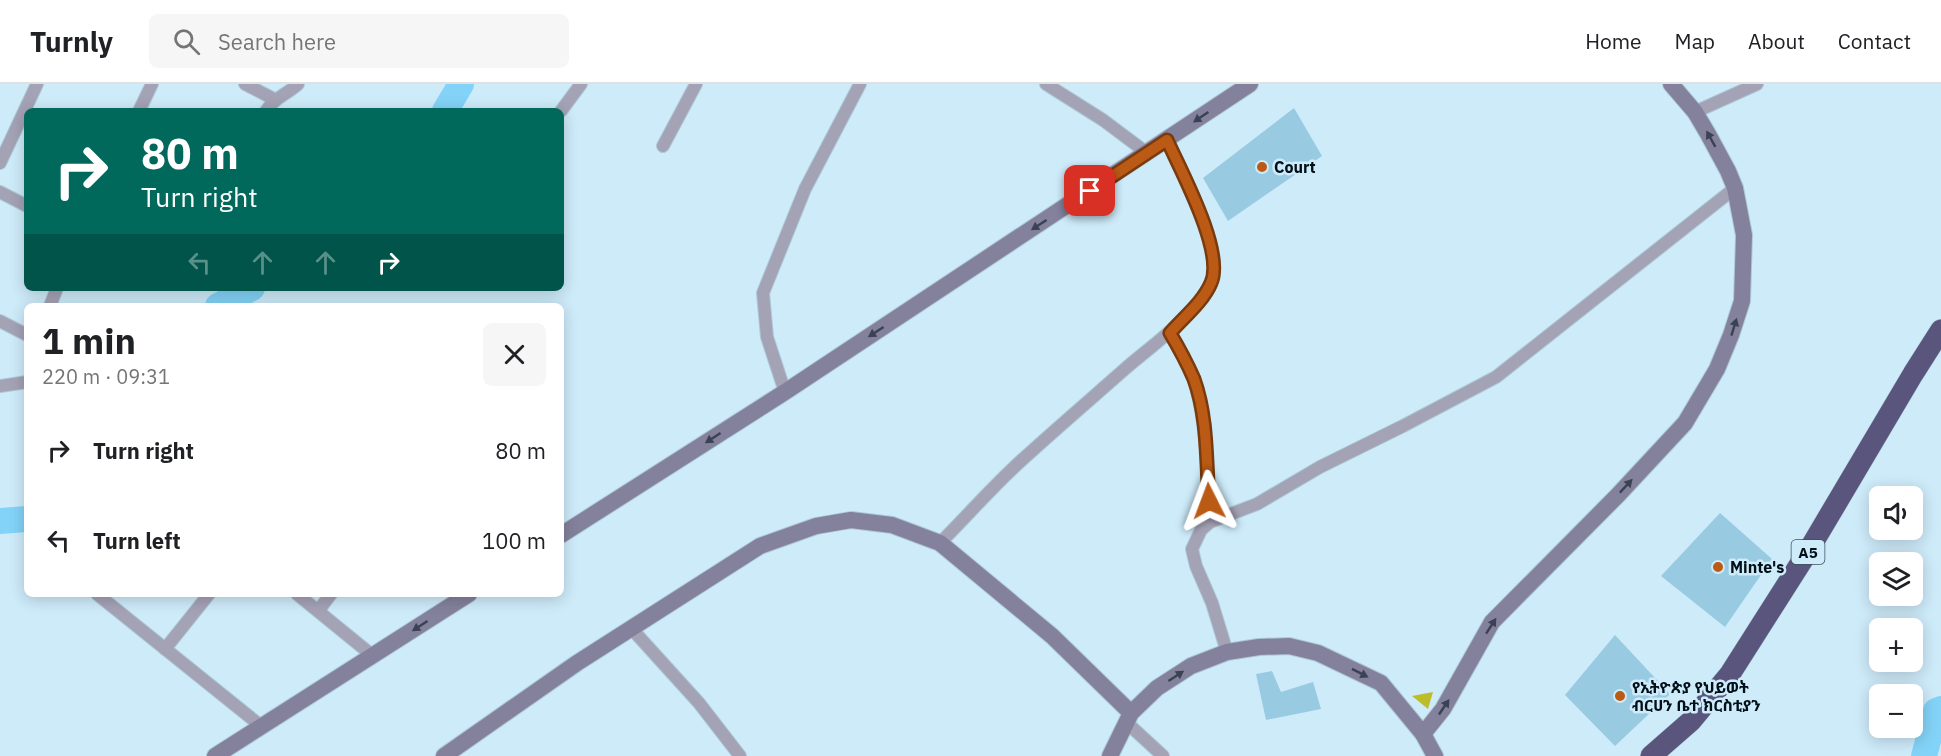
<!DOCTYPE html>
<html lang="en">
<head>
<meta charset="utf-8">
<style>
	body { margin:0; font-family:"IBM Plex Sans","Noto Sans Ethiopic",sans-serif; background:#f6f6f6; color:#202124; height:100vh; display:flex; flex-direction:column; font-size:22px; white-space:nowrap }
	* { box-sizing:border-box; margin:0 }
	p { font-size:20px; color:#757577 }
	.icon { flex:none; width:33px; height:33px; fill:none; stroke:currentColor; stroke-width:2; stroke-linecap:round; stroke-linejoin:round }
	.map { position:relative; flex:1; overflow:hidden }
	.drawer { position:absolute; left:24px; top:219px; width:540px; height:294px; display:flex; flex-direction:column; background:#fff; border-radius:9px; box-shadow:0 3px 15px #0003 }
	.drawer>* { flex:none }
	.hud { position:absolute; left:24px; top:24px; width:540px; height:183px; border-radius:9px; box-shadow:0 3px 15px #0003; background:#00695c; color:#fff; overflow:hidden }
	.tools { position:absolute; left:1869px; top:402px; display:grid; gap:12px }
	.tools a { display:grid; place-items:center; width:54px; height:54px; border-radius:9px; background:#fff; box-shadow:0 3px 15px #0003; font-size:30px }
	.pin { position:absolute; display:grid; place-items:center; width:51px; height:51px; color:#fff; margin:-26px; border-radius:12px; box-shadow:0 3px 9px #0006 }
	.me { position:absolute; width:66px; margin:-33px; rotate:357deg; stroke-linejoin:round; filter:drop-shadow(0 0 4px #0008) }
	.turn { display:flex; align-items:center; gap:21px; height:126px; padding:0 18px; font-size:27px }
	.turn .icon { width:78px; height:78px; stroke-width:2.5 }
	.turn b { display:block; font-size:42px; line-height:51px }
	.lanes { display:flex; align-items:center; height:57px; padding:0 18px; background:#0003; justify-content:center; gap:30px; direction:ltr }
	.lanes .off { opacity:.35 }
	.round { display:grid; place-items:center; flex:none; width:63px; height:63px; border-radius:9px; background:#f6f6f6 }
	.head { display:flex; align-items:center; justify-content:space-between; height:102px; padding:0 18px }
	h1 { font-size:36px; font-weight:700; line-height:45px }
	ul { padding:0; list-style:none }
	li { display:flex; align-items:center; gap:18px; height:90px; padding:0 18px }
	li div { flex:1 }
	li b { display:block; font-size:22px }
	li em { font-style:normal }
	header { display:flex; align-items:center; gap:36px; box-sizing:border-box; height:84px; padding:0 30px; background:#fff; border-bottom:2px solid #e0e0e0 }
	header strong { font-size:28px }
	nav { display:flex; gap:33px; margin-inline-start:auto; font-size:21px }
	.search { width:420px; height:54px; background:#f6f6f6; display:flex; align-items:center; gap:15px; box-sizing:border-box; padding:0 21px; border-radius:9px; color:#757577; font-size:22px }
	.map>svg:first-child { display:block }
</style>
</head>
<body>
<header>
<strong>Turnly</strong>
<div class="search"><svg class="icon" aria-label="search" viewBox="0 0 24 24"><circle cx="10" cy="10" r="6"/><path d="M15 15l6 6"/></svg>Search here</div>
<nav><a>Home</a><a>Map</a><a>About</a><a>Contact</a></nav>
</header>
<div class="map">
<svg width="1941" height="672" viewBox="0 0 1941 672">
	<rect width="100%" height="100%" fill="#ceebfa"/>
	<path fill="#bdbd2b" d="M 1433,608 L 1428,625 L 1412,612 Z"/>
	<g fill="none" stroke-linecap="round" stroke-linejoin="round">
		<g stroke="#83d3f8" stroke-width="26">
			<path d="M 445,27 L 461,0"/>
			<path d="M 218,222 L 252,204"/>
			<path d="M 0,437 L 27,435"/>
			<path d="M 1924,672 L 1936,627 L 1941,625"/>
		</g>
	</g>
	<g fill="#98cae2">
		<path d="M 1294,24 L 1322,72 L 1228,137 L 1203,94 Z"/>
		<path d="M 1720,429 L 1772,475 L 1725,543 L 1661,492 Z"/>
		<path d="M 1615,551 L 1670,610 L 1615,662 L 1565,611 Z"/>
		<path d="M 1272,587 L 1281,608 L 1313,598 L 1321,625 L 1266,636 L 1256,590 Z"/>
	</g>
	<g fill="none" stroke-linecap="round" stroke-linejoin="round">
		<defs>
			<g id="street">
				<path d="M 245,0 L 274,15"/>
				<path d="M 1046,0 L 1103,36 L 1147,69"/>
				<path d="M 139,27 L 152,0"/>
				<path d="M 266,27 C 275,13 286,11 298,0"/>
				<path d="M 561,27 L 581,0"/>
				<path d="M 1695,28 L 1757,0"/>
				<path d="M 663,62 L 696,0"/>
				<path d="M 0,79 L 37,0"/>
				<path d="M 0,108 L 27,122"/>
				<path d="M 50,222 L 57,204"/>
				<path d="M 0,237 L 27,251"/>
				<path d="M 1170,249 C 1179,265 1189,281 1195,299 C 1208,344 1207,392 1210,438"/>
				<path d="M 0,302 L 27,298"/>
				<path d="M 785,308 L 767,253 L 763,209 L 805,105 L 860,0"/>
				<path d="M 940,459 C 968,431 994,401 1023,375 C 1057,344 1092,314 1126,284 C 1151,262 1209,222 1214,188 C 1218,156 1181,87 1167,56"/>
				<path d="M 97,510 L 261,642"/>
				<path d="M 297,510 L 373,572"/>
				<path d="M 318,527 L 331,510"/>
				<path d="M 631,544 L 699,619 L 740,672"/>
				<path d="M 165,565 L 209,510"/>
				<path d="M 1227,568 L 1212,519 L 1196,482 L 1192,465 L 1201,446 L 1210,438 L 1257,420 L 1320,383 L 1403,342 L 1496,293 L 1735,104"/>
				<path d="M 1126,638 L 1163,672"/>
			</g>
			<g id="secondary">
				<path d="M 561,451 L 785,308 L 1250,0"/>
				<path d="M 1423,650 L 1443,625 L 1492,538 L 1618,411 L 1685,339 L 1717,285 L 1731,251 L 1742,217 L 1744,151 L 1735,104 L 1728,87 L 1708,50 L 1695,28 L 1671,0"/>
				<path d="M 215,672 L 469,510"/>
				<path d="M 444,672 L 577,579 L 760,462 L 816,442 L 851,436 L 892,441 L 940,459 L 1052,552 L 1131,629"/>
				<path d="M 1110,672 L 1131,629 L 1157,604 L 1191,582 L 1227,568 L 1259,563 L 1289,562 L 1318,569 L 1381,599 L 1423,650 L 1435,672"/>
			</g>
			<path id="highway" d="M 1651,672 L 1691,637 L 1730,590 L 1807,469 L 1913,290 L 1941,246"/>
		</defs>
		<use href="#street" stroke="#adc8d6" stroke-width="14"/>
		<use href="#secondary" stroke="#adc8d6" stroke-width="18"/>
		<use href="#highway" stroke="#adc8d6" stroke-width="22"/>
		<use href="#street" stroke="#a4a2b5" stroke-width="12"/>
		<use href="#secondary" stroke="#84819d" stroke-width="16"/>
		<use href="#highway" stroke="#5a557c" stroke-width="21"/>
	</g>
	<defs><path id="oneway-solid" d="M-6-.8H1V-3.2L6.5 0L1 3.2V.8H-6Z" transform="scale(1.5)"/></defs>
	<g fill="#3b4254">
		<use href="#oneway-solid" transform="translate(1201 33) rotate(146)"/>
		<use href="#oneway-solid" transform="translate(1711 55) rotate(-119)"/>
		<use href="#oneway-solid" transform="translate(1039 141) rotate(147)"/>
		<use href="#oneway-solid" transform="translate(1734 243) rotate(-73)"/>
		<use href="#oneway-solid" transform="translate(876 248) rotate(147)"/>
		<use href="#oneway-solid" transform="translate(713 354) rotate(147)"/>
		<use href="#oneway-solid" transform="translate(1626 402) rotate(-47)"/>
		<use href="#oneway-solid" transform="translate(420 542) rotate(147)"/>
		<use href="#oneway-solid" transform="translate(1491 542) rotate(-57)"/>
		<use href="#oneway-solid" transform="translate(1360 589) rotate(27)"/>
		<use href="#oneway-solid" transform="translate(1176 592) rotate(-33)"/>
		<use href="#oneway-solid" transform="translate(1444 623) rotate(-56)"/>
	</g>
	<g fill="none" stroke-linecap="round" stroke-linejoin="round">
		<defs>
			<path id="route" d="M 1090,107 L 1167,56 C 1181,87 1225,168 1211,199 C 1203,218 1183,234 1170,249 C 1179,264 1187,279 1194,295 C 1208,334 1206,377 1209,417"/>
		</defs>
		<use href="#route" stroke="#793a0e" stroke-width="15"/>
		<use href="#route" stroke="#ba5a15" stroke-width="10"/>
	</g>
	<g fill="#ba5a15" stroke="#ceebfa" stroke-width="2">
		<circle cx="1262" cy="83" r="6"/>
		<circle cx="1718" cy="483" r="6"/>
		<circle cx="1620" cy="612" r="6"/>
	</g>
	<g text-anchor="middle" dominant-baseline="central" stroke-width="5" stroke-linejoin="round" paint-order="stroke">
		<rect fill="#ceebfa" stroke="#3e515c" stroke-width="1.5" x="1791.5" y="456" width="33" height="24" rx="4.5"/>
		<g font-size="15" font-weight="bold" fill="#000f18">
			<text x="1808" y="468">A5</text>
		</g>
		<g font-size="16" font-weight="bold" fill="#000f18" stroke="#ceebfa" text-anchor="start">
			<text x="1274" y="83">Court</text>
			<text x="1730" y="483">Minte's</text>
			<text x="1632" y="603">የኢትዮጵያ የህይወት<tspan x="1632" dy="18">ብርሀን ቤተ ክርስቲያን</tspan></text>
		</g>
	</g>
</svg>
<div class="tools">
<a><svg class="icon" aria-label="sound" viewBox="0 0 24 24"><path d="M4 9h4l5-4v14l-5-4H4zM17 9q2 3 0 6"/></svg></a>
<a><svg class="icon" aria-label="layers" viewBox="0 0 24 24"><path d="M12 4l9 5-9 5-9-5zM3 14l9 5 9-5"/></svg></a>
<a>+</a>
<a>−</a>
</div>
<div class="pin" style="left:1090px;top:107px;background:#d93025"><svg class="icon" aria-label="arrive" viewBox="0 0 24 24"><path d="M6 21V4h12l-3 4 3 4H6"/></svg></div>
<svg class="me" style="left:1209px;top:417px" viewBox="-20 -20 40 40"><path d="M0-17L14 15 0 8-14 15z" fill="#ba5a15" stroke="#fff" stroke-width="4"/></svg>
<div class="hud">
<div class="turn"><svg class="icon" aria-label="right" viewBox="0 0 24 24"><path d="M7 20v-9h11M14 6l5 5-5 5"/></svg><div><b>80 m</b>Turn right</div></div>
<div class="lanes"><svg class="icon off" aria-label="left" viewBox="0 0 24 24"><path d="M17 20v-9H6M10 6l-5 5 5 5"/></svg><svg class="icon off" aria-label="ahead" viewBox="0 0 24 24"><path d="M12 20V5M6 11l6-6 6 6"/></svg><svg class="icon off" aria-label="ahead" viewBox="0 0 24 24"><path d="M12 20V5M6 11l6-6 6 6"/></svg><svg class="icon" aria-label="right" viewBox="0 0 24 24"><path d="M7 20v-9h11M14 6l5 5-5 5"/></svg></div>
</div>
<section class="drawer">
<div class="head"><div><h1>1 min</h1><p>220 m · 09:31</p></div><a class="round"><svg class="icon" aria-label="close" viewBox="0 0 24 24"><path d="M6 6l12 12M18 6L6 18"/></svg></a></div>
<ul>
<li><svg class="icon" aria-label="right" viewBox="0 0 24 24"><path d="M7 20v-9h11M14 6l5 5-5 5"/></svg><div><b>Turn right</b></div><em>80 m</em></li>
<li><svg class="icon" aria-label="left" viewBox="0 0 24 24"><path d="M17 20v-9H6M10 6l-5 5 5 5"/></svg><div><b>Turn left</b></div><em>100 m</em></li>
</ul>
</section>
</div>
</body>
</html>
